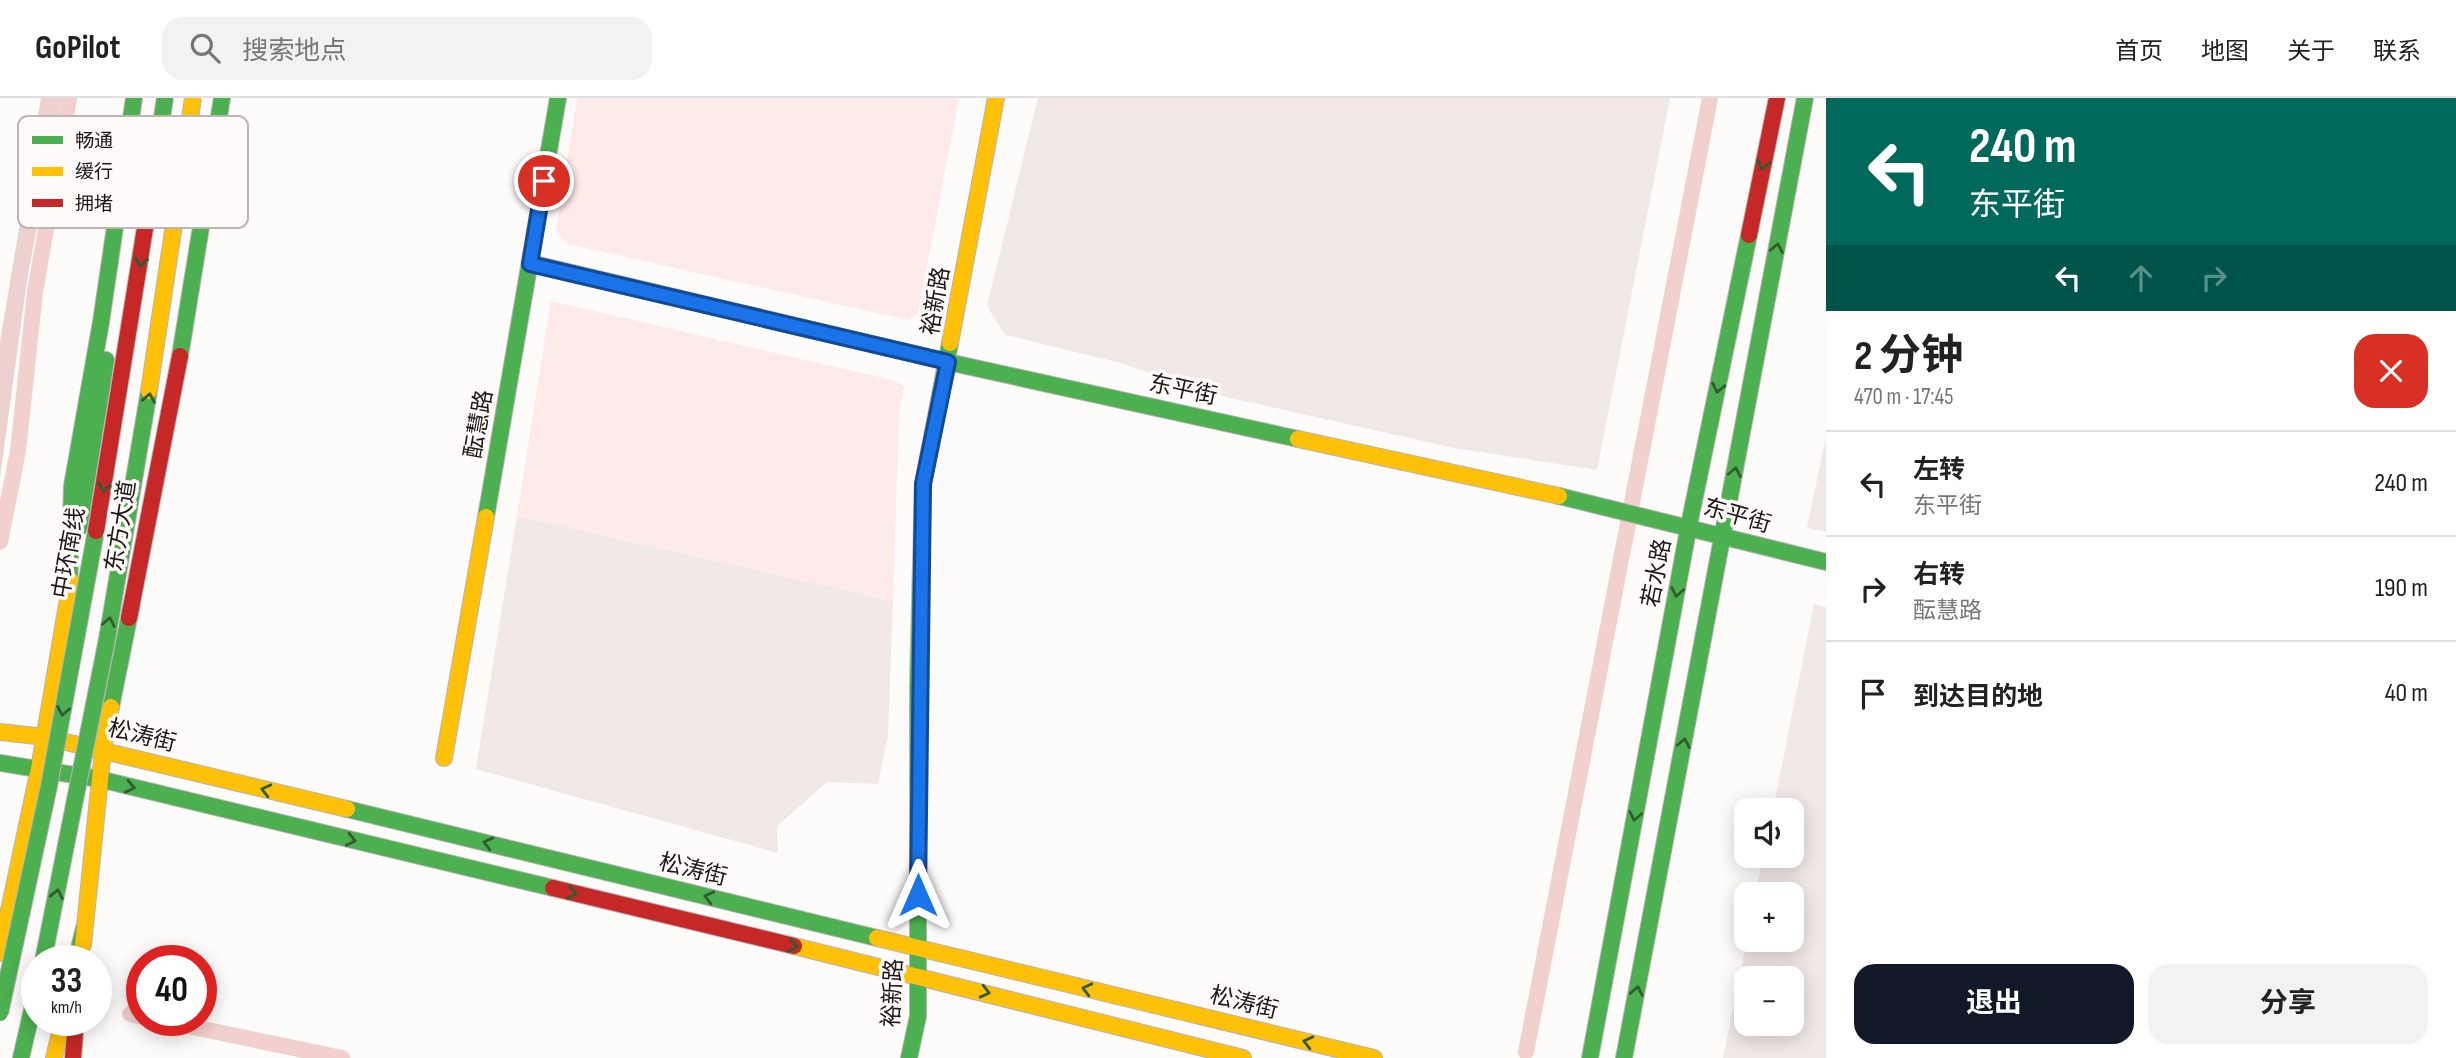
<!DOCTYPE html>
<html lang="zh">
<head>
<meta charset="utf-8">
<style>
	body { margin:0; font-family:"Sofia Sans Condensed","Noto Sans SC",sans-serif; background:#f2f2f2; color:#222; height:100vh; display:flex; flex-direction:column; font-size:26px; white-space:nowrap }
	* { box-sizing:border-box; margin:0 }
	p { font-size:23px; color:#767676 }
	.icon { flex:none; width:38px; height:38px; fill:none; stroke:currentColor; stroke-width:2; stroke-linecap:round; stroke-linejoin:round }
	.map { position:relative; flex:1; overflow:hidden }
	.panel { display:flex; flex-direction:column; background:#fff; width:630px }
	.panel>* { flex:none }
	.top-card { background:#00695c; color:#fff; overflow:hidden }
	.fabs { position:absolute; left:1734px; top:700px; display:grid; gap:14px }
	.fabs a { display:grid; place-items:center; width:70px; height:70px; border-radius:14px; background:#fff; box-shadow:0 4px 18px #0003; font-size:35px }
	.speed { position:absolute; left:21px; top:847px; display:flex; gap:14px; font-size:35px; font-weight:700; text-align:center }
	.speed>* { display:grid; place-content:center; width:91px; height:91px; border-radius:50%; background:#fff; box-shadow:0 4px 18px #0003; line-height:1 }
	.speed small { font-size:18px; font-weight:400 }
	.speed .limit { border:10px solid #d22; background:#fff; color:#111 }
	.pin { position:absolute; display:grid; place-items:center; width:60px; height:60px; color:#fff; margin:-30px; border:4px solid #fff; border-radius:50%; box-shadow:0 2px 7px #0007 }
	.me { position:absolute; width:77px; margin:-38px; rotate:0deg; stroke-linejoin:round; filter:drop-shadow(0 0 5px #0008) }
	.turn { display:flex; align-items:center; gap:24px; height:147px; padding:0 28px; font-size:32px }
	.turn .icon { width:91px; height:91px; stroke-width:2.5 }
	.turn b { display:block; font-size:49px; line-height:60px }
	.lanes { display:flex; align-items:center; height:66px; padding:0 28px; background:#0003; justify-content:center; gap:35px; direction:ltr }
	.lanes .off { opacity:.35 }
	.round { display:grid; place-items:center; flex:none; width:74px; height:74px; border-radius:21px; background:#f2f2f2 }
	.head { display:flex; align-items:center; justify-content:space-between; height:119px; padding:0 28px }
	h1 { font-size:42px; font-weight:700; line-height:52px }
	.button { display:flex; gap:14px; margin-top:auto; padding:14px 28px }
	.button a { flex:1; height:80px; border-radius:21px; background:#111827; color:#fff; font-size:28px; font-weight:700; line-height:80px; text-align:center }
	.button a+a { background:#f2f2f2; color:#222 }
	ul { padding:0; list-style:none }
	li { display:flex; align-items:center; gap:21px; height:105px; padding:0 28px; border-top:2px solid #e0e0e0 }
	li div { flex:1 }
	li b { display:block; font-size:26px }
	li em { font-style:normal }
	header { display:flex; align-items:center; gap:42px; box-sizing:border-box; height:98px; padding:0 35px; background:#fff; border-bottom:2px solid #e0e0e0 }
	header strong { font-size:33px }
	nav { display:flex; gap:38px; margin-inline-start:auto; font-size:24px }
	.search { width:490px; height:63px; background:#f2f2f2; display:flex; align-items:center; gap:18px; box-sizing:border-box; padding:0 24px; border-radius:21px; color:#767676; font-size:26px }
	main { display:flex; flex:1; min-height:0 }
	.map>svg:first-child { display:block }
</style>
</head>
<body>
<header>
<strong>GoPilot</strong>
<div class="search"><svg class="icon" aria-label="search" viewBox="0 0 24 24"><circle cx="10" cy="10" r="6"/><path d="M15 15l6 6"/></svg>搜索地点</div>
<nav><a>首页</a><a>地图</a><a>关于</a><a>联系</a></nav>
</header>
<main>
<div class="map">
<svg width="1826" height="960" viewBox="0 0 1826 960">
	<rect width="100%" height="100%" fill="#fefbfb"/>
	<g fill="#f1e9e8" fill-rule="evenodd">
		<path d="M 1038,0 L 1670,0 L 1597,372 L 1454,350 L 1222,298 L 1117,264 L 1005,237 L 987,208 Z"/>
		<path d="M 1826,338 L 1826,434 L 1807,430 Z"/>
		<path d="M 517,418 L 893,503 L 888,637 L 878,686 L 827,684 L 777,728 L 778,755 L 476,671 Z"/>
		<path d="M 1814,506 L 1826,509 L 1826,960 L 1723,960 L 1747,842 L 1792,842 L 1792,796 L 1756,796 L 1763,758 L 1792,758 L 1792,712 L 1773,712 ZM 1792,880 L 1792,926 L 1746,926 L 1746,880 Z"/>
	</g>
	<g fill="#fdeae9">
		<path d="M 577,0 L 959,0 L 918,215 L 909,222 L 568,146 L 556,134 Z"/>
		<path d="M 551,203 L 896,283 L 904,288 L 899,316 L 893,503 L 517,418 Z"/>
	</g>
	<path fill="#ecd1ce" d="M 41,0 L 61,0 L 27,182 L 0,379 L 0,244 Z"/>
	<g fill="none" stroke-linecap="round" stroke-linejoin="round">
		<g stroke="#f1d0cd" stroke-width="16">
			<path d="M 0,444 L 18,353 L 35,194 L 69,0"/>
			<path d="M 130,916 L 142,919"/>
			<path d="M 159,922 L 342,960"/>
			<path d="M 1526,954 L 1710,0"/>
		</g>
		<defs>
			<g id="fast">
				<path d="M 530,165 L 948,264 L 1298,341"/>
				<path d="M 180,258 L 222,0"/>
				<path d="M 1559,398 L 1826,464"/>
				<path d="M 486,419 L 558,0"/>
				<path d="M 79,430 L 106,262"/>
				<path d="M 69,497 L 72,388 L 101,224 L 134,0"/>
				<path d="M 111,609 L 132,505"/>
				<path d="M 0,665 L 99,681 L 553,790"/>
				<path d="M 347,711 L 877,840"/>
				<path d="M 76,863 L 84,830"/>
				<path d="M 21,960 L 37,890"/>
				<path d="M 909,960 L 918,918 L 918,587 L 923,386 L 950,245"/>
				<path d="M 1590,960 L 1689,427 L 1749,137"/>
				<path d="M 1624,960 L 1805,0"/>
			</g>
			<g id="slow">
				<path d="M 950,245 L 996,0"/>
				<path d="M 1298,341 L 1559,398"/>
				<path d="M 0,634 L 45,639 L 347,711"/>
				<path d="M 444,660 L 486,419"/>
				<path d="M 877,840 L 1374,960"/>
				<path d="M 83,847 L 103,652 L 111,609"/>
				<path d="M 794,848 L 1243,960"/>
				<path d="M 0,855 L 39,671 L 71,483"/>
				<path d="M 54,960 L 63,922"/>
			</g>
			<g id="jam">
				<path d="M 1749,137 L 1777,0"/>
				<path d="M 129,520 L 180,258"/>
				<path d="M 553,790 L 794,848"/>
				<path d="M 73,960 L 76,922"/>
			</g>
		</defs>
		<use href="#fast" stroke="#b9b4b4" stroke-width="18"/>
		<use href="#slow" stroke="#b9b4b4" stroke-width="18"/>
		<use href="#jam" stroke="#b9b4b4" stroke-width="18"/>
		<use href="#fast" stroke="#4caf50" stroke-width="16"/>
		<use href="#slow" stroke="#ffc107" stroke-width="16"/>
		<use href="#jam" stroke="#c62828" stroke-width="16"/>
		<defs>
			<g id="fast-bridge">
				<path d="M 146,124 L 165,0"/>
				<path d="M 43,863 L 107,541 L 149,293"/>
				<path d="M 0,915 L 49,688 L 96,433"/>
			</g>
			<path id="slow-bridge" d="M 149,293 L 193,0"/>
			<path id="jam-bridge" d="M 96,433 L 146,124"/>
		</defs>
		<use href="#fast-bridge" stroke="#b9b4b4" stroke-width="18" stroke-linecap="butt"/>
		<use href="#slow-bridge" stroke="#b9b4b4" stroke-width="18" stroke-linecap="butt"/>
		<use href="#jam-bridge" stroke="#b9b4b4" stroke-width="18" stroke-linecap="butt"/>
		<use href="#fast-bridge" stroke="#4caf50" stroke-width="16"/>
		<use href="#slow-bridge" stroke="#ffc107" stroke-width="16"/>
		<use href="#jam-bridge" stroke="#c62828" stroke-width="16"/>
	</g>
	<defs><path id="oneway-chevron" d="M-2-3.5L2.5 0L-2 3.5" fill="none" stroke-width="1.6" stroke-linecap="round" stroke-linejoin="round" transform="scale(1.75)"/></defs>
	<g stroke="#335b30">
		<use href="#oneway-chevron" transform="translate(1763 67) rotate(102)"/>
		<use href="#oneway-chevron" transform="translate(1777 150) rotate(-79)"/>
		<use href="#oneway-chevron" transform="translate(141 164) rotate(99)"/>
		<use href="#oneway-chevron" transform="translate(1718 290) rotate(102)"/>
		<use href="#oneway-chevron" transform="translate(149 300) rotate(-80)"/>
		<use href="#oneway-chevron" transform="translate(1735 374) rotate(-79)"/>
		<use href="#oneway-chevron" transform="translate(104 389) rotate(100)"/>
		<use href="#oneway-chevron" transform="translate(1677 494) rotate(101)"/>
		<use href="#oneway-chevron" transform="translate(109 524) rotate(-79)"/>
		<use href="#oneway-chevron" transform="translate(63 613) rotate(101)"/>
		<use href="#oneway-chevron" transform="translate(1684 645) rotate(-79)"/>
		<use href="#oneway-chevron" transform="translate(130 689) rotate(13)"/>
		<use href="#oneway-chevron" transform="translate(266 692) rotate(-166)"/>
		<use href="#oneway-chevron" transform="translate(1635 718) rotate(101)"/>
		<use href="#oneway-chevron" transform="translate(351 742) rotate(13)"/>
		<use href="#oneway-chevron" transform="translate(488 745) rotate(-166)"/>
		<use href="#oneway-chevron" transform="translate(572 795) rotate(13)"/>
		<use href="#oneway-chevron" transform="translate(57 796) rotate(-78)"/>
		<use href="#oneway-chevron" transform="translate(709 799) rotate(-166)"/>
		<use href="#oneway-chevron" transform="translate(793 848) rotate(13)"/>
		<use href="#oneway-chevron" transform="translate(1087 891) rotate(-166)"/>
		<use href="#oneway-chevron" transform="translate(1637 893) rotate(-79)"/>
		<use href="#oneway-chevron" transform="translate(985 894) rotate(14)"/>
		<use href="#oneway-chevron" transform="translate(1308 944) rotate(-166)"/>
	</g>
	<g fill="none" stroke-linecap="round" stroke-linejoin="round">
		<defs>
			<path id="route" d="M 544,83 L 530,166 L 948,264 L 923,386 L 918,797"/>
		</defs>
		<use href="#route" stroke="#114b97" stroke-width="18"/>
		<use href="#route" stroke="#1a73e8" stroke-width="12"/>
	</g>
	<g text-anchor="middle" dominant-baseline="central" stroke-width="7" stroke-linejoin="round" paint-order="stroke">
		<g font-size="23" fill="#1e1716" stroke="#fffafa">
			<text transform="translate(936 203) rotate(-80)">裕新路</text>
			<text transform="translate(1183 292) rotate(12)">东平街</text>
			<text transform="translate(479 326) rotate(-80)">酝慧路</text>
			<text transform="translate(1737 418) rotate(16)">东平街</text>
			<text transform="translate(121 428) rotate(-81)">东方大道</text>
			<text transform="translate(69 455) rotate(-80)">中环南线</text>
			<text transform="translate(1657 475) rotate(-79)">若水路</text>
			<text transform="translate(142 638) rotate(14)">松涛街</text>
			<text transform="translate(693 772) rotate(14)">松涛街</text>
			<text transform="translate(893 895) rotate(-87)">裕新路</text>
			<text transform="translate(1244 905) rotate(14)">松涛街</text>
		</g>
	</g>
	<rect x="18" y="18" width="230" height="112" rx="10" fill="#fffafa" stroke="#bcb6b6" stroke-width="2"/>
	<rect x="32" y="38" width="31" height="8" fill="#4caf50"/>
	<rect x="32" y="69" width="31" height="9" fill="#ffc107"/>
	<rect x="32" y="101" width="31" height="8" fill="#c62828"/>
	<g font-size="19" fill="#1e1716">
		<text x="75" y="49">畅通</text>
		<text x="75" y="80">缓行</text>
		<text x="75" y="112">拥堵</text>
	</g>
</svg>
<div class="fabs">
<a><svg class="icon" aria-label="sound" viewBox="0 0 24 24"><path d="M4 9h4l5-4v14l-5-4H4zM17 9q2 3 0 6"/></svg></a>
<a>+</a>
<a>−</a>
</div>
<div class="speed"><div>33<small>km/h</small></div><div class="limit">40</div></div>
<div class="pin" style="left:544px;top:83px;background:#d93025"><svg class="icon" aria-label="arrive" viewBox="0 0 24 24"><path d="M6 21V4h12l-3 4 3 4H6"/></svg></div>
<svg class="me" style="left:918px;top:797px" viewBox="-20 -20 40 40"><path d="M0-17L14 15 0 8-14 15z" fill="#1a73e8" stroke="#fff" stroke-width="4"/></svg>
</div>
<section class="panel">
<div class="top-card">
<div class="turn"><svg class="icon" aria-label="left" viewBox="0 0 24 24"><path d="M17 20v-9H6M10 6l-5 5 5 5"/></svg><div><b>240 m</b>东平街</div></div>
<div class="lanes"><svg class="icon" aria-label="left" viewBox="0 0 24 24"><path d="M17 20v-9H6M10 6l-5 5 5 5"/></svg><svg class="icon off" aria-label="ahead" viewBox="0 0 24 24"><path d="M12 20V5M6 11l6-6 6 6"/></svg><svg class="icon off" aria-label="right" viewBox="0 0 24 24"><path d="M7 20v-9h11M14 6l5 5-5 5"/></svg></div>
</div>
<div class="head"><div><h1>2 分钟</h1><p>470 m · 17:45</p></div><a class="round" style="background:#d93025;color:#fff"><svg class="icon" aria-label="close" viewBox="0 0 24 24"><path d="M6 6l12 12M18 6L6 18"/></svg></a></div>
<ul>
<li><svg class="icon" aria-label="left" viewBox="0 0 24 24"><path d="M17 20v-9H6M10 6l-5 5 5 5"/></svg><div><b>左转</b><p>东平街</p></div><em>240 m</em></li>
<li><svg class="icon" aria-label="right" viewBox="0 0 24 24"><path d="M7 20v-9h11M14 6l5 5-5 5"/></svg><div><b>右转</b><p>酝慧路</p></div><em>190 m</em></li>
<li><svg class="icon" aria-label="arrive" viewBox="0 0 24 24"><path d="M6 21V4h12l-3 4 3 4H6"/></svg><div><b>到达目的地</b></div><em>40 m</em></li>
</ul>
<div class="button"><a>退出</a><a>分享</a></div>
</section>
</main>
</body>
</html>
